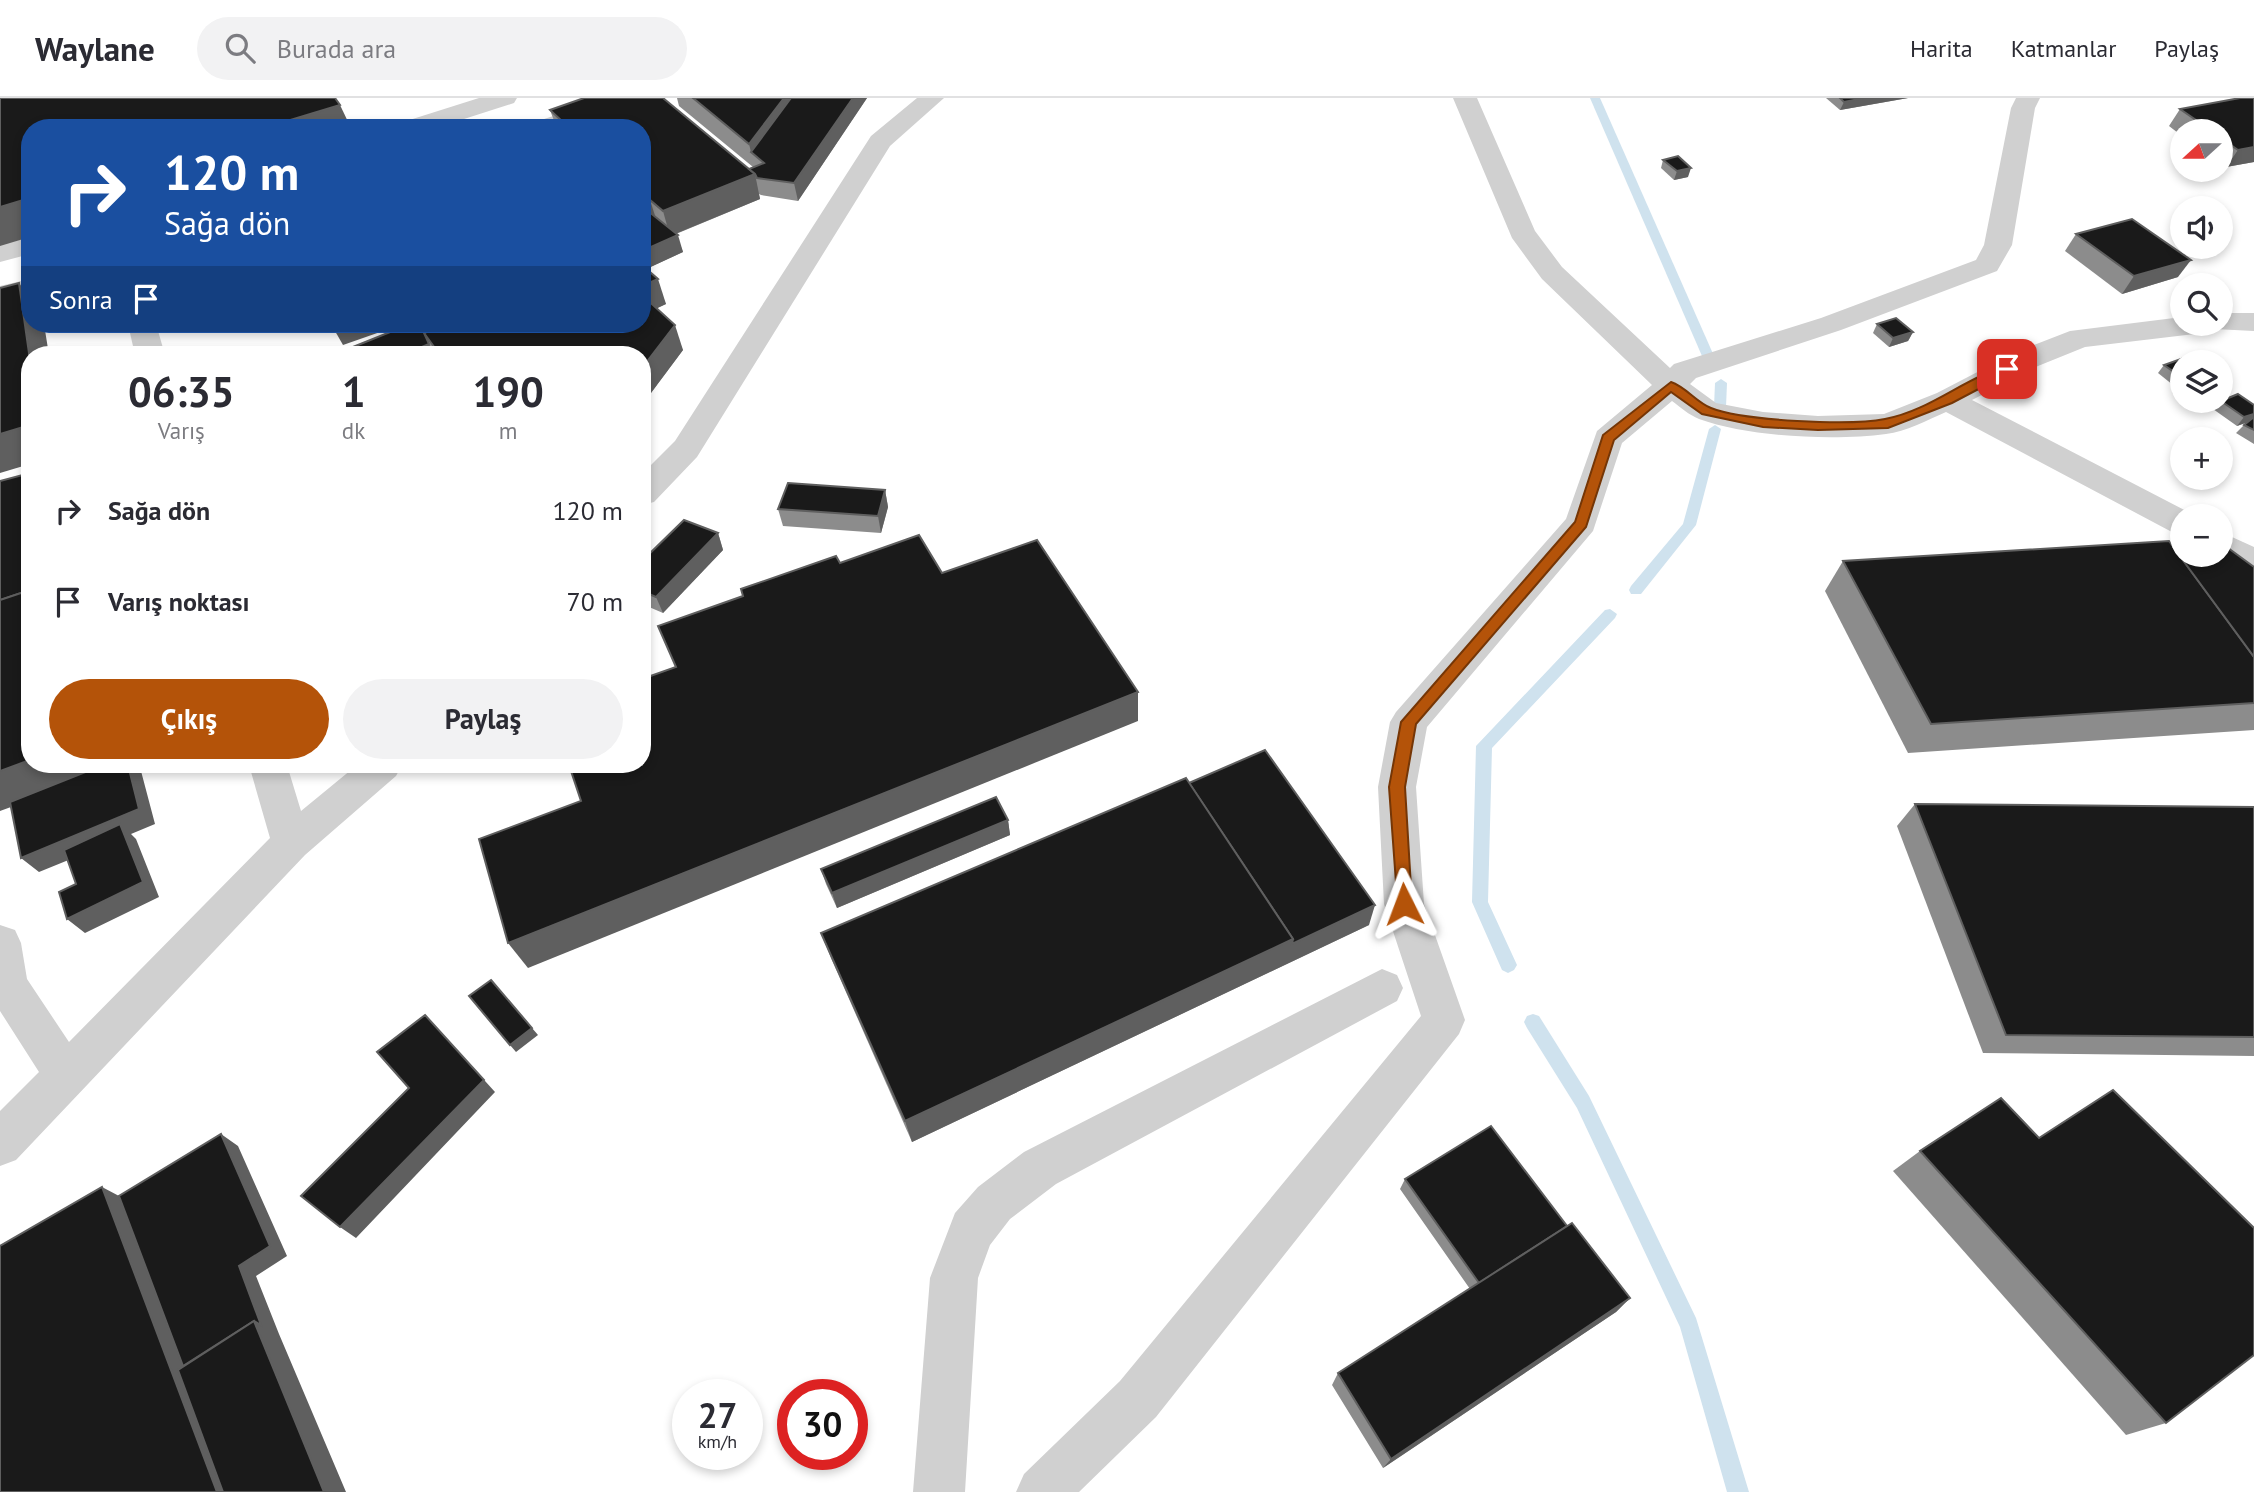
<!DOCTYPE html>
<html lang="tr">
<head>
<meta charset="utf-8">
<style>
	body { margin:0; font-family:"PT Sans",sans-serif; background:#f2f2f3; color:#2b2b33; height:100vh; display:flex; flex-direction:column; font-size:26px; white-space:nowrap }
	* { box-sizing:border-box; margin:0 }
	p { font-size:23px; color:#7c7c81 }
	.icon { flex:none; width:38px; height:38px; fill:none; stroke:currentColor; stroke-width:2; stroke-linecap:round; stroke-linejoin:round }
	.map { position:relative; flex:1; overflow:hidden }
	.details { position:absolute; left:21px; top:248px; width:630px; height:427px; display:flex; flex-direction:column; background:#fff; border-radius:28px; box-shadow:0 4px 10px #0003 }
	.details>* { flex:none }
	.top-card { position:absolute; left:21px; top:21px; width:630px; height:214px; border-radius:28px; box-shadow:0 4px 10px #0003; background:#1a4fa0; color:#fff; overflow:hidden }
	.needle { width:46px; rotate:249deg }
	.buttons { position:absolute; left:2170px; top:21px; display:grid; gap:14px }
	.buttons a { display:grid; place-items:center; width:63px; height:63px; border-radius:50%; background:#fff; box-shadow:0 4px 10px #0003; font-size:35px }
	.speed { position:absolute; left:672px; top:1281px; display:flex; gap:14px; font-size:35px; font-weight:700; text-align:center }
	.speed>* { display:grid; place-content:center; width:91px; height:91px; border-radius:50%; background:#fff; box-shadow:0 4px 10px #0003; line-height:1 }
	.speed small { font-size:18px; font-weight:400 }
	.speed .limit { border:10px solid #d22; background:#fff; color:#111 }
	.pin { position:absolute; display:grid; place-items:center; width:60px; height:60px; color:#fff; margin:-30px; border-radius:14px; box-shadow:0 4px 10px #0006 }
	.me { position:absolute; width:77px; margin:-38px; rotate:357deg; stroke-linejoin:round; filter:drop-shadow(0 0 5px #0008) }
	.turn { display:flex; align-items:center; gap:24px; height:147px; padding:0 28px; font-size:32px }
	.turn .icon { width:91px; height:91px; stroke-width:2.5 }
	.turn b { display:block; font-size:49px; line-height:60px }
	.then { display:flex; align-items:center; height:66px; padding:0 28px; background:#0003; gap:14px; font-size:26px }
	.eta { display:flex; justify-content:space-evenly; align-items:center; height:119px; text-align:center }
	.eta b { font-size:42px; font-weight:800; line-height:49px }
	.primary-button { display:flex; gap:14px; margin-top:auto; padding:14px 28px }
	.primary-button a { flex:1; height:80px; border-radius:42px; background:#b45309; color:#fff; font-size:28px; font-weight:800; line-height:80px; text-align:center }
	.primary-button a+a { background:#f2f2f3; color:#2b2b33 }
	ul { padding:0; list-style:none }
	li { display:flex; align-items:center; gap:21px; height:91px; padding:0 28px }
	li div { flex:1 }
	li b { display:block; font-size:26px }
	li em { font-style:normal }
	header { display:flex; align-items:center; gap:42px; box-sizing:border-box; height:98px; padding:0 35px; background:#fff; border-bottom:2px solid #e1e1e2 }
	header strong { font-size:33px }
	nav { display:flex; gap:38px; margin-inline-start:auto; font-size:24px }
	.search { width:490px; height:63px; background:#f2f2f3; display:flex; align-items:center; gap:18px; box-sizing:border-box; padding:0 24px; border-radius:38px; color:#7c7c81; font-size:26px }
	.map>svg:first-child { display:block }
</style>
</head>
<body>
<header>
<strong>Waylane</strong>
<div class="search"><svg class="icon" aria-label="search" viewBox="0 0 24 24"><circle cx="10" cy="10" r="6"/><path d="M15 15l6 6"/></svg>Burada ara</div>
<nav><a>Harita</a><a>Katmanlar</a><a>Paylaş</a></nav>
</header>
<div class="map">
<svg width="2254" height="1394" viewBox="0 0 2254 1394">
	<rect width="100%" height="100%" fill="#fff"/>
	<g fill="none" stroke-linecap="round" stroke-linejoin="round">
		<g fill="#cfe2ee" fill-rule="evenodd">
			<path d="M 1590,0 L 1600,0 L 1714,258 L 1712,261 L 1704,261 L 1702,258 Z"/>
			<path d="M 1721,281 L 1727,285 L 1726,309 L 1720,313 L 1714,309 L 1715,285 Z"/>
			<path d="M 1715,327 L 1721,331 L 1696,427 L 1641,496 L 1631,496 L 1629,492 L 1631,488 L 1683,426 L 1709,331 Z"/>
			<path d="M 1610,511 L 1617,516 L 1615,520 L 1492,650 L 1488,804 L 1517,867 L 1514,872 L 1508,875 L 1502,872 L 1472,804 L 1476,648 L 1605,512 Z"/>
			<path d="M 1533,916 L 1539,918 L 1589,998 L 1696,1220 L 1749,1394 L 1727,1394 L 1680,1229 L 1577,1010 L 1527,930 L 1524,924 L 1527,918 Z"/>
		</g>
		<g fill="#d0d0d0" fill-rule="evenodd">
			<path d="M 479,0 L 517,0 L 514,5 L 436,30 L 397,30 L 400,25 Z"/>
			<path d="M 917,0 L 944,0 L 890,48 L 697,359 L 654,404 L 642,407 L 642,376 L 675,343 L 871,38 Z"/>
			<path d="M 1453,0 L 1477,0 L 1535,133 L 1562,169 L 1670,270 L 1674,266 L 1821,220 L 1976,162 L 1984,147 L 2011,10 L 2016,0 L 2040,0 L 2035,10 L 2012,147 L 1997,173 L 1841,232 L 1696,280 L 1690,286 L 1716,305 L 1763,314 L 1818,318 L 1884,316 L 1937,295 L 2016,254 L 2070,233 L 2182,219 L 2182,226 L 2221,226 L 2221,215 L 2254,215 L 2254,233 L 2214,231 L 2203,235 L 2085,249 L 2038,268 L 1972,302 L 2194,417 L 2182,418 L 2182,437 L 2170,433 L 1946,314 C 1927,322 1906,334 1886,336 C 1834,343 1748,339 1699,321 C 1689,317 1680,309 1672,303 L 1622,345 L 1593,433 L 1427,629 L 1416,689 L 1424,806 L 1465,922 L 1459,936 L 1156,1319 L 1079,1394 L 1016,1394 L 1024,1376 L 1120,1283 L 1421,918 L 1384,806 L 1378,689 L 1390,624 L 1396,614 L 1566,421 L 1597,333 L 1652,287 L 1542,181 L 1512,140 Z"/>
			<path d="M 605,1 L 614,3 L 617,8 L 614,13 L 566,30 L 529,30 L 532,25 Z"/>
			<path d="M 30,139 L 30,156 L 0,164 L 0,147 Z"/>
			<path d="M 30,181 L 30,199 L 0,206 L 0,188 Z"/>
			<path d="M 128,226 L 156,226 L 165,257 L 135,257 Z"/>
			<path d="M 2221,434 L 2254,449 L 2254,476 L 2213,457 L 2221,457 Z"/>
			<path d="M 249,667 L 287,667 L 301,713 L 357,667 L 402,667 L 396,678 L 305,757 L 16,1062 L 0,1068 L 0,1013 L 39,974 L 0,913 L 0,827 L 15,832 L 21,845 L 27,881 L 69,944 L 270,740 Z"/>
			<path d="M 1382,871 L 1397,877 L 1403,890 L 1397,903 L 1056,1086 L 1010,1121 L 990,1147 L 978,1180 L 965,1394 L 913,1394 L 930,1180 L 955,1115 L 978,1089 L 1024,1054 Z"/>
		</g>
	</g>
	<g fill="#8c8c8c">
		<path d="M 677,0 L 867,0 L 798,103 L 761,97 L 759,96 L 760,101 L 676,136 L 683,154 L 646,171 L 666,206 L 657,210 L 683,252 L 642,307 L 642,257 L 358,257 L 353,249 L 410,226 L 642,226 L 552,30 L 556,28 L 550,12 L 749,71 L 753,69 L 679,8 Z"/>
		<path d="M 1826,0 L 1908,0 L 1840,12 Z"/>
		<path d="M 2240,0 L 2254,0 L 2254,64 L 2226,69 L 2221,65 L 2221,33 L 2182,33 L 2182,38 L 2169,28 L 2180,11 Z"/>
		<path d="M 1663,62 L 1688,79 L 1674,82 L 1661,70 Z"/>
		<path d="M 2076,136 L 2178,179 L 2122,196 L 2065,153 Z"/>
		<path d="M 1877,226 L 1913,234 L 1908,243 L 1889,249 L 1873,235 Z"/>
		<path d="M 2197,264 L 2182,284 L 2173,287 L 2158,275 L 2164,267 Z"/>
		<path d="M 2182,285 L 2182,301 L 2172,295 L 2179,286 Z"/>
		<path d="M 2221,302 L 2254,307 L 2254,346 L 2236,335 L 2247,324 L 2237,328 L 2213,311 Z"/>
		<path d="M 2184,303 L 2208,303 L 2196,310 Z"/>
		<path d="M 885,392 L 888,409 L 881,435 L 783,428 L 778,411 Z"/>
		<path d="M 718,435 L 723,452 L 663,515 L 642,506 L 642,463 Z"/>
		<path d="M 2174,450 L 2254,469 L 2254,632 L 1908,655 L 1825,493 L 1843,463 Z"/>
		<path d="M 1915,706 L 2254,709 L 2254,958 L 1983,955 L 1897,728 Z"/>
		<path d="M 1008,722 L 1010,737 L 837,810 L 826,786 L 821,771 Z"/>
		<path d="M 1369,827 L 912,1044 L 831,860 L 821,835 Z"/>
		<path d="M 1920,1053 L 2166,1325 L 2126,1337 L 1893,1073 Z"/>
		<path d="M 1405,1081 L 1567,1128 L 1630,1200 L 1616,1214 L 1383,1370 L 1332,1287 L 1338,1275 L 1470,1191 L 1400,1091 Z"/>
	</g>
	<g fill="#5f5f5f">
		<path d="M 784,0 L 807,0 L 751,54 L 749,46 Z"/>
		<path d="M 853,0 L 867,0 L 798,103 L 794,85 Z"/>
		<path d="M 1864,0 L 1908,0 L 1840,12 L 1844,4 Z"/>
		<path d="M 340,7 L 351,30 L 264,30 Z"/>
		<path d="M 2254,49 L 2254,64 L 2226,69 L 2238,52 Z"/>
		<path d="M 1691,70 L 1688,79 L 1674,82 L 1677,73 Z"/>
		<path d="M 755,76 L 760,101 L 670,138 L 663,113 Z"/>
		<path d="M 30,100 L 30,139 L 0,148 L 0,109 Z"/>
		<path d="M 650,102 L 658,127 L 642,133 L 642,105 Z"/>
		<path d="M 678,137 L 683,154 L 642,173 L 642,153 Z"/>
		<path d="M 2191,162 L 2178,179 L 2122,196 L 2134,178 Z"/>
		<path d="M 658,181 L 666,206 L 645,216 L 642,209 L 642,188 Z"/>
		<path d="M 19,185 L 30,200 L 30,226 L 44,226 L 49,257 L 30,257 L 30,262 Z"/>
		<path d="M 331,226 L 403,226 L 343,247 Z"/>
		<path d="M 675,227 L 683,252 L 642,307 L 642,270 Z"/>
		<path d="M 1913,234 L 1908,243 L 1889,249 L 1893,240 Z"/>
		<path d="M 429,246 L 435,257 L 403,257 Z"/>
		<path d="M 2182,277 L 2182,284 L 2173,287 L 2180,278 Z"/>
		<path d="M 2202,303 L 2208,303 L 2196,310 Z"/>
		<path d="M 2254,316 L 2254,322 L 2237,328 L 2244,319 Z"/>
		<path d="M 30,327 L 30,366 L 0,375 L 0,336 Z"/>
		<path d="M 885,392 L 888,409 L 881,435 L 878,418 Z"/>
		<path d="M 718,435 L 723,452 L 663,515 L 656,499 Z"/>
		<path d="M 1138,594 L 1138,623 L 528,870 L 508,845 Z"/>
		<path d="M 30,662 L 30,667 L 126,667 L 0,713 L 0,673 Z"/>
		<path d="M 128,667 L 135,667 L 141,673 L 155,726 L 131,736 L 136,741 L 159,799 L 85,835 L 67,821 L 125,739 L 39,774 L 21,760 Z"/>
		<path d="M 1008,722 L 1010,737 L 837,810 L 832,795 Z"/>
		<path d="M 1375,807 L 1369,827 L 912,1044 L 905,1023 L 1293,841 Z"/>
		<path d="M 437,930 L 495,994 L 356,1140 L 340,1129 L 484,982 Z"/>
		<path d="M 532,930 L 538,937 L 516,954 L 510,947 Z"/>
		<path d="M 221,1036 L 238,1048 L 287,1158 L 256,1178 L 279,1236 L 346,1394 L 217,1394 L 102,1089 L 138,1108 L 254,1223 L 239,1168 Z"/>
		<path d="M 1630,1200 L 1616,1214 L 1383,1370 L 1391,1361 Z"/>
	</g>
	<g fill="#1a1a1a" stroke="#5f5f5f" stroke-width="2">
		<path d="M 0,0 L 335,0 L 340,7 L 264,30 L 30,30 L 30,100 L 0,109 Z"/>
		<path d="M 584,0 L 663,0 L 755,76 L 663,113 L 650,102 L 642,105 L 642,30 L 555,30 L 565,26 L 550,12 Z"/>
		<path d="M 693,0 L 784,0 L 749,46 Z"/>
		<path d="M 791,0 L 853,0 L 794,85 L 757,80 L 755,76 L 749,71 L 764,65 L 751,54 Z"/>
		<path d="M 1840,0 L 1864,0 L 1844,4 Z"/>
		<path d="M 2240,0 L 2254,0 L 2254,49 L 2238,52 L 2221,40 L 2221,33 L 2212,33 L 2180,11 Z"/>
		<path d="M 1678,58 L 1691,70 L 1677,73 L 1663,62 Z"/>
		<path d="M 648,113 L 678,137 L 642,153 L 642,115 Z"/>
		<path d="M 2132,121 L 2191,162 L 2134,178 L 2076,136 Z"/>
		<path d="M 642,167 L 658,181 L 642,188 Z"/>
		<path d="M 19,185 L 30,262 L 30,327 L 0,336 L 0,190 Z"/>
		<path d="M 642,197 L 675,227 L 642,270 L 642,257 L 440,257 L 424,235 L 445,226 L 642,226 Z"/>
		<path d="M 1896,220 L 1913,234 L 1893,240 L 1877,226 Z"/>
		<path d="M 410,226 L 445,226 L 424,235 L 429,246 L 403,257 L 360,257 L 353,249 Z"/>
		<path d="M 431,249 L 437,257 L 411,257 Z"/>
		<path d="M 2189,258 L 2197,264 L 2182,264 L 2182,277 L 2180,278 L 2164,267 Z"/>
		<path d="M 2238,296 L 2254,307 L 2254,316 L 2244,319 L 2221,303 Z"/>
		<path d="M 2254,319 L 2254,332 L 2244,327 Z"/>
		<path d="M 30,375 L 30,492 L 0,502 L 0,383 Z"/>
		<path d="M 788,385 L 885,392 L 878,418 L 778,411 Z"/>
		<path d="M 684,422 L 718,435 L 656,499 L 642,493 L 642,463 Z"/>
		<path d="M 919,437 L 942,475 L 1037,442 L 1138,594 L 508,845 L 479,741 L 581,703 L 569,667 L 642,667 L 642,581 L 676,569 L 658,528 L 743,498 L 741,491 L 836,458 L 840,465 Z"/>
		<path d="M 2169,443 L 2254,559 L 2254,605 L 1931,626 L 1843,463 Z"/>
		<path d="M 2174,450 L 2182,450 L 2182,457 L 2221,457 L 2221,450 L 2228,450 L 2254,469 L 2254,559 Z"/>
		<path d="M 30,492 L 30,662 L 0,673 L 0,502 Z"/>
		<path d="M 1265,652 L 1375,807 L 1292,846 L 1293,841 L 1189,685 Z"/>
		<path d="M 103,667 L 128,667 L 139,711 L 21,760 L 10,704 Z"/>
		<path d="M 1186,680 L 1293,841 L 905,1023 L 821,835 Z"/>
		<path d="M 996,699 L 1008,722 L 832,795 L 821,771 Z"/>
		<path d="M 1915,706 L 2254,709 L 2254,939 L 2006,937 Z"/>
		<path d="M 120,726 L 143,784 L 67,821 L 59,794 L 76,786 L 64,752 Z"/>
		<path d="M 491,882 L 532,930 L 510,947 L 469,898 Z"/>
		<path d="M 425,917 L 484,982 L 340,1129 L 301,1098 L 409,990 L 377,954 Z"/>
		<path d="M 2113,992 L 2254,1130 L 2254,1257 L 2166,1325 L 1920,1053 L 2001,1000 L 2039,1040 Z"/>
		<path d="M 1491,1028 L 1567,1128 L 1479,1185 L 1405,1081 Z"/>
		<path d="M 221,1036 L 270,1148 L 239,1168 L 261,1227 L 254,1223 L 183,1268 L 119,1098 Z"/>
		<path d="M 102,1089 L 217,1394 L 0,1394 L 0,1148 Z"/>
		<path d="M 1572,1125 L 1630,1200 L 1391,1361 L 1338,1275 Z"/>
		<path d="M 254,1223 L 324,1394 L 223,1394 L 178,1272 Z"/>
	</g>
	<path fill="#b45309" stroke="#753606" stroke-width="2" d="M 2007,267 L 2013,271 L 2011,274 L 1952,305 L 1888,330 L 1818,332 L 1763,329 L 1702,316 L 1671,294 L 1614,342 L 1586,429 L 1416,626 L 1405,689 L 1412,806 L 1410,812 L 1404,814 L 1398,812 L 1389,689 L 1401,624 L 1575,424 L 1603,337 L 1671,284 C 1686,289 1696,304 1711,310 C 1744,323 1850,328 1885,321 C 1929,313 1965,280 2007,267 Z"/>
</svg>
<div class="buttons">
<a><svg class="needle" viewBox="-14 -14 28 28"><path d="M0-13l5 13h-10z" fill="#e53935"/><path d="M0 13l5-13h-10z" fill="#7c7c81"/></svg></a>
<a><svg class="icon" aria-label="sound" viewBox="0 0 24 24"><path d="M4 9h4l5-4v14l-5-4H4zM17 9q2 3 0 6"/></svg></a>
<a><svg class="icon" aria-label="search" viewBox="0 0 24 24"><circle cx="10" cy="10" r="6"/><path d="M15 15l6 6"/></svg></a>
<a><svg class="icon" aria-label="layers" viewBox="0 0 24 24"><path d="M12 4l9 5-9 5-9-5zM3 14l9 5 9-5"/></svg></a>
<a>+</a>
<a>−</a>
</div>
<div class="speed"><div>27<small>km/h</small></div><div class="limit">30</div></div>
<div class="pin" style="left:2007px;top:271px;background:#d93025"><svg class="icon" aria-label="arrive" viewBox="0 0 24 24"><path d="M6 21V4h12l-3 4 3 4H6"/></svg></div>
<svg class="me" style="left:1404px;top:806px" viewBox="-20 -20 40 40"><path d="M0-17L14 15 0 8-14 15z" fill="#b45309" stroke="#fff" stroke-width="4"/></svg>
<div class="top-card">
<div class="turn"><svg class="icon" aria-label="right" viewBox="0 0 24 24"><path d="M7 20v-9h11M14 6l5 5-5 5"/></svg><div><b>120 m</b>Sağa dön</div></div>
<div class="then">Sonra<svg class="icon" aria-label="arrive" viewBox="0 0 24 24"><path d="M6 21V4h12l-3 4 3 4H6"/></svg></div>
</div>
<section class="details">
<div class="eta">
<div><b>06:35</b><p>Varış</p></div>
<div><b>1</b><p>dk</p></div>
<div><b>190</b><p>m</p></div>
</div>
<ul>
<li><svg class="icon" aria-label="right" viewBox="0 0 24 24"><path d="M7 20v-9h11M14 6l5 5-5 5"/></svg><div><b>Sağa dön</b></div><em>120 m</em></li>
<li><svg class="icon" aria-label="arrive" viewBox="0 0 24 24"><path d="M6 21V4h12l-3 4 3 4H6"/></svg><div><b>Varış noktası</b></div><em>70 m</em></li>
</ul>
<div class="primary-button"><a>Çıkış</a><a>Paylaş</a></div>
</section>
</div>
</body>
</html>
